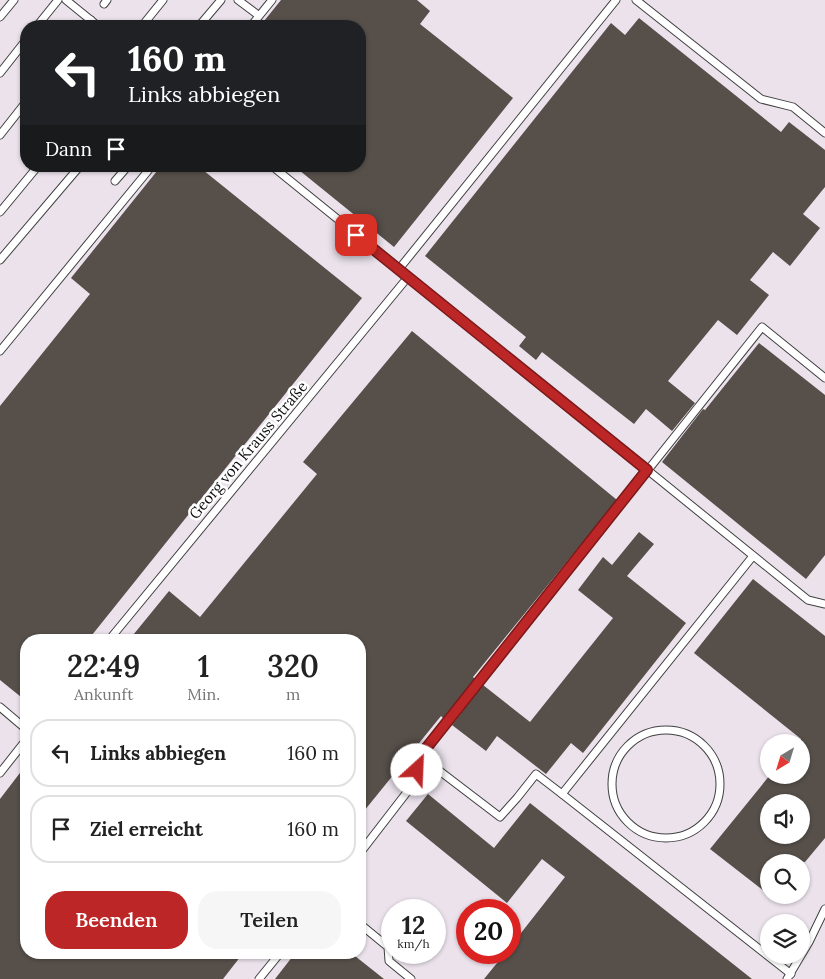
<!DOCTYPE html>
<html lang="de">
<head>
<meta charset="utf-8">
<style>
	body { margin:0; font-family:Lora,serif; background:#f6f6f6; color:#222; height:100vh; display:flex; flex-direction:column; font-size:19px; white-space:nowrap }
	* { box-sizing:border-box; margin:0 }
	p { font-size:16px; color:#767676 }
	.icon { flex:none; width:28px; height:28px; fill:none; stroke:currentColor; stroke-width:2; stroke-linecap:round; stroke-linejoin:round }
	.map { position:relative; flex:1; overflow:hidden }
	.side { position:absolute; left:20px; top:634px; width:346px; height:325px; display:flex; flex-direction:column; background:#fff; border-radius:20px; box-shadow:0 1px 4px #0004 }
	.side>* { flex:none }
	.banner { position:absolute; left:20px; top:20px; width:346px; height:152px; border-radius:20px; box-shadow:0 1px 4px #0004; background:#202124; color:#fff; overflow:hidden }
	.needle { width:32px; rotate:218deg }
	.controls { position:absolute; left:760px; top:734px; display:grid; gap:10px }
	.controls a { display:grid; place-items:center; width:50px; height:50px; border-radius:50%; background:#fff; box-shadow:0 1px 4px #0004; font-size:25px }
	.speed { position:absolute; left:381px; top:899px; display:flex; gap:10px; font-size:25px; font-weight:700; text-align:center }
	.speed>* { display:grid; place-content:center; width:65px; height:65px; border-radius:50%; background:#fff; box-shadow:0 1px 4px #0004; line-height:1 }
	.speed small { font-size:12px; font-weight:400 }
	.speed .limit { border:8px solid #d22; background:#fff; color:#111 }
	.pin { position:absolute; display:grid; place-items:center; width:42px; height:42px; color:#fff; margin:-21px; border-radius:10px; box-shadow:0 2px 8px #0006 }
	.me { position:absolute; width:55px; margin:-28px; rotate:25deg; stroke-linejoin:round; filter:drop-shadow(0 0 4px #0008) }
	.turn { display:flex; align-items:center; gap:18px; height:105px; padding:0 25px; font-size:22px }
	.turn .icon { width:65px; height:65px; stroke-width:2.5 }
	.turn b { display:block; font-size:35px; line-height:42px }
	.then { display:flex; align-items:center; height:48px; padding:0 25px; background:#0003; gap:10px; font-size:19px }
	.eta { display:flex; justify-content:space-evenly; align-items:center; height:85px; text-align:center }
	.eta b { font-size:30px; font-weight:600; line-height:35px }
	.primary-button { display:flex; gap:10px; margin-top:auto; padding:10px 25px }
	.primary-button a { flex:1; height:58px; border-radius:20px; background:#bd2627; color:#fff; font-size:20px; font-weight:600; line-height:58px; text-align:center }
	.primary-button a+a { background:#f6f6f6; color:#222 }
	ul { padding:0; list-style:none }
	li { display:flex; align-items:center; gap:15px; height:68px; margin:0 10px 8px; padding:0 15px; border:2px solid #e0e0e0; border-radius:20px }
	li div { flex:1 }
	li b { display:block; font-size:19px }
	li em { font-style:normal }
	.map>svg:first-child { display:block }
</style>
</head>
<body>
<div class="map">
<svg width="825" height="979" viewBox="0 0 825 979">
	<rect width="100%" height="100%" fill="#fffcee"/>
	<path fill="#ebe2ec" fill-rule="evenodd" d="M 0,0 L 825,0 L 825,979 L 0,979 ZM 26,26 L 360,26 L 360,166 L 26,166 ZM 26,640 L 360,640 L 360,952 L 26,952 ZM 769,742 L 801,742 L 801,775 L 769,775 ZM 769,802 L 801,802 L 801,835 L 769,835 ZM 769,862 L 801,862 L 801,895 L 769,895 ZM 392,910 L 435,910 L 435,952 L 392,952 ZM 468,910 L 510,910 L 510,952 L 468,952 ZM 769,922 L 801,922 L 801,955 L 769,955 Z"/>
	<g fill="#564f4a" fill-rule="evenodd">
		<path d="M 281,0 L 417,0 L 430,11 L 420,24 L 513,98 L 394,247 L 294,166 L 360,166 L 360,26 L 260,26 Z"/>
		<path d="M 639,18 L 781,132 L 789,122 L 825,150 L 825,187 L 803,214 L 820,228 L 790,266 L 773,252 L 750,280 L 769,295 L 737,335 L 718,320 L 668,381 L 695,403 L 672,431 L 646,409 L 634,424 L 542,352 L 536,360 L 519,346 L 526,337 L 425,256 L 611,23 L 625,35 Z"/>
		<path d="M 161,166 L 198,166 L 362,298 L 88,640 L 26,640 L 26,701 L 0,680 L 0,406 L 90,294 L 71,278 Z"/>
		<path d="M 412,331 L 617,500 L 473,677 L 475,679 L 443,718 L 441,716 L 360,816 L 360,640 L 129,640 L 169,591 L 200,617 L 317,474 L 303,462 Z"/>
		<path d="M 759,343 L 825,395 L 825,555 L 806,579 L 662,462 L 703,409 L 705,410 Z"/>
		<path d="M 639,532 L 654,544 L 627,576 L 686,623 L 583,753 L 571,743 L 546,774 L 497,736 L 486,751 L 452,725 L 483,685 L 530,722 L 613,618 L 578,590 L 603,557 L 612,565 Z"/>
		<path d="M 753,579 L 825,636 L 825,838 L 805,862 L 769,862 L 769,895 L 710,849 L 770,775 L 801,775 L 801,739 L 694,653 ZM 769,802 L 801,802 L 801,835 L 769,835 Z"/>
		<path d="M 26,765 L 26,952 L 244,952 L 223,979 L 0,979 L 0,799 Z"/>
		<path d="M 428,794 L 494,848 L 530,803 L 752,979 L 484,979 L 506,952 L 510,952 L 510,947 L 565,877 L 542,859 L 507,903 L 406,821 Z"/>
		<path d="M 296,952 L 350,952 L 384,979 L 275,979 Z"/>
	</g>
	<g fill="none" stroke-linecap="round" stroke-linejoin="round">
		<defs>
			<g id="service">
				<path d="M 66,0 L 98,26"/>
				<path d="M 238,0 L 258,15"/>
				<path d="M 636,0 L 761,99 L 793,107 L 825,133"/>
				<path d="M 104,4 L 107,0"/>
				<path d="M 0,17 L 14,0"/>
				<path d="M 37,26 L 58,0"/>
				<path d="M 86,26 L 91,20"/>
				<path d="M 142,26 L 163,0"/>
				<path d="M 199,26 L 221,0"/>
				<path d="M 251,26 L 272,0"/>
				<path d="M 0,73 L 26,40"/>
				<path d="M 0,135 L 26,102"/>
				<path d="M 69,166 L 75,171"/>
				<path d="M 272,166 L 808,600 L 825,604"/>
				<path d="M 115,181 L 128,166"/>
				<path d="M 0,212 L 38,166"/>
				<path d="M 0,260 L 80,166"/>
				<path d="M 399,269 L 616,0"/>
				<path d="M 0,351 L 152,166"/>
				<path d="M 109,640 L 408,277"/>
				<path d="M 0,707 L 26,729"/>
				<circle cx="666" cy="784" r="54"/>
				<path d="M 420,756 L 500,817 L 517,798 L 536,774 L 562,794 L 753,556"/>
				<path d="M 0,773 L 26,740"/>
				<path d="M 562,794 L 791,974"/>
				<path d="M 360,853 L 414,783 L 420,756 L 762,327 L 825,378"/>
				<path d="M 360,924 L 388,947 L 389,961 L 411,979"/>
				<path d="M 259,979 L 281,952"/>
				<path d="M 787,979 L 809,942 L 825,909"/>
			</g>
		</defs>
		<use href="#service" stroke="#404040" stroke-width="9"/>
		<use href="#service" stroke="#fff" stroke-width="7"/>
	</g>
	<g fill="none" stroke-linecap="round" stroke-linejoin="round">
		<defs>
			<path id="route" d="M 356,235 L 647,470 L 420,756 L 417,770"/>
		</defs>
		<use href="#route" stroke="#7b1919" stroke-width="12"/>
		<use href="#route" stroke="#bd2627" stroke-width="9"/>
	</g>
	<g text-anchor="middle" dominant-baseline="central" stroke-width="5" stroke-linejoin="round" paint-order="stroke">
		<g font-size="15" fill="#0d0d0d" stroke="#fff">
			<text transform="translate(248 450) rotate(-50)">Georg von Krauss Straße</text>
		</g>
	</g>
</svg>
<div class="controls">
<a><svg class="needle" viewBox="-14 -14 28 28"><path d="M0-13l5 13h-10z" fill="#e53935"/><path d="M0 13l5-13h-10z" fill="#767676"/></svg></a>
<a><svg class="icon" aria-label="sound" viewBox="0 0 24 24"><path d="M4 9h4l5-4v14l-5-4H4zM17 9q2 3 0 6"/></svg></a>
<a><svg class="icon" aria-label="search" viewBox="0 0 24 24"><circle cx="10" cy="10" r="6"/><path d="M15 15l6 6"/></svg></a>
<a><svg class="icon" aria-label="layers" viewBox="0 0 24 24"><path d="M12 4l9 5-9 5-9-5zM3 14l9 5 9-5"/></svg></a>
</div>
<div class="speed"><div>12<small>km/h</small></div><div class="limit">20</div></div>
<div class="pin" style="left:356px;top:235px;background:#d93025"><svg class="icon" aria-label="arrive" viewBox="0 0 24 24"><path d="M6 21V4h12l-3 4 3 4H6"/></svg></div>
<svg class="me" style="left:417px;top:770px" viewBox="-20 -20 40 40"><circle r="19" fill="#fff"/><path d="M0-13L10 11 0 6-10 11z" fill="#bd2627"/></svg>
<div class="banner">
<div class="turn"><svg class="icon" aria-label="left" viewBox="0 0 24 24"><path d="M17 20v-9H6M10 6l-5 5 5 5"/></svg><div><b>160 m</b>Links abbiegen</div></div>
<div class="then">Dann<svg class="icon" aria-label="arrive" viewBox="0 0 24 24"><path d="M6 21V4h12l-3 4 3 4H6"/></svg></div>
</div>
<section class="side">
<div class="eta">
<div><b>22:49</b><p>Ankunft</p></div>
<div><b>1</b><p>Min.</p></div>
<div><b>320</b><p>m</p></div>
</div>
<ul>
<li><svg class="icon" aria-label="left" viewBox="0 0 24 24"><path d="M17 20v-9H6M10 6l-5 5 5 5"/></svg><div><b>Links abbiegen</b></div><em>160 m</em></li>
<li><svg class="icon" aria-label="arrive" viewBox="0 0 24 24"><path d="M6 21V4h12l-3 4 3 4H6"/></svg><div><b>Ziel erreicht</b></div><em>160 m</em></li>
</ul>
<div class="primary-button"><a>Beenden</a><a>Teilen</a></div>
</section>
</div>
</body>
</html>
